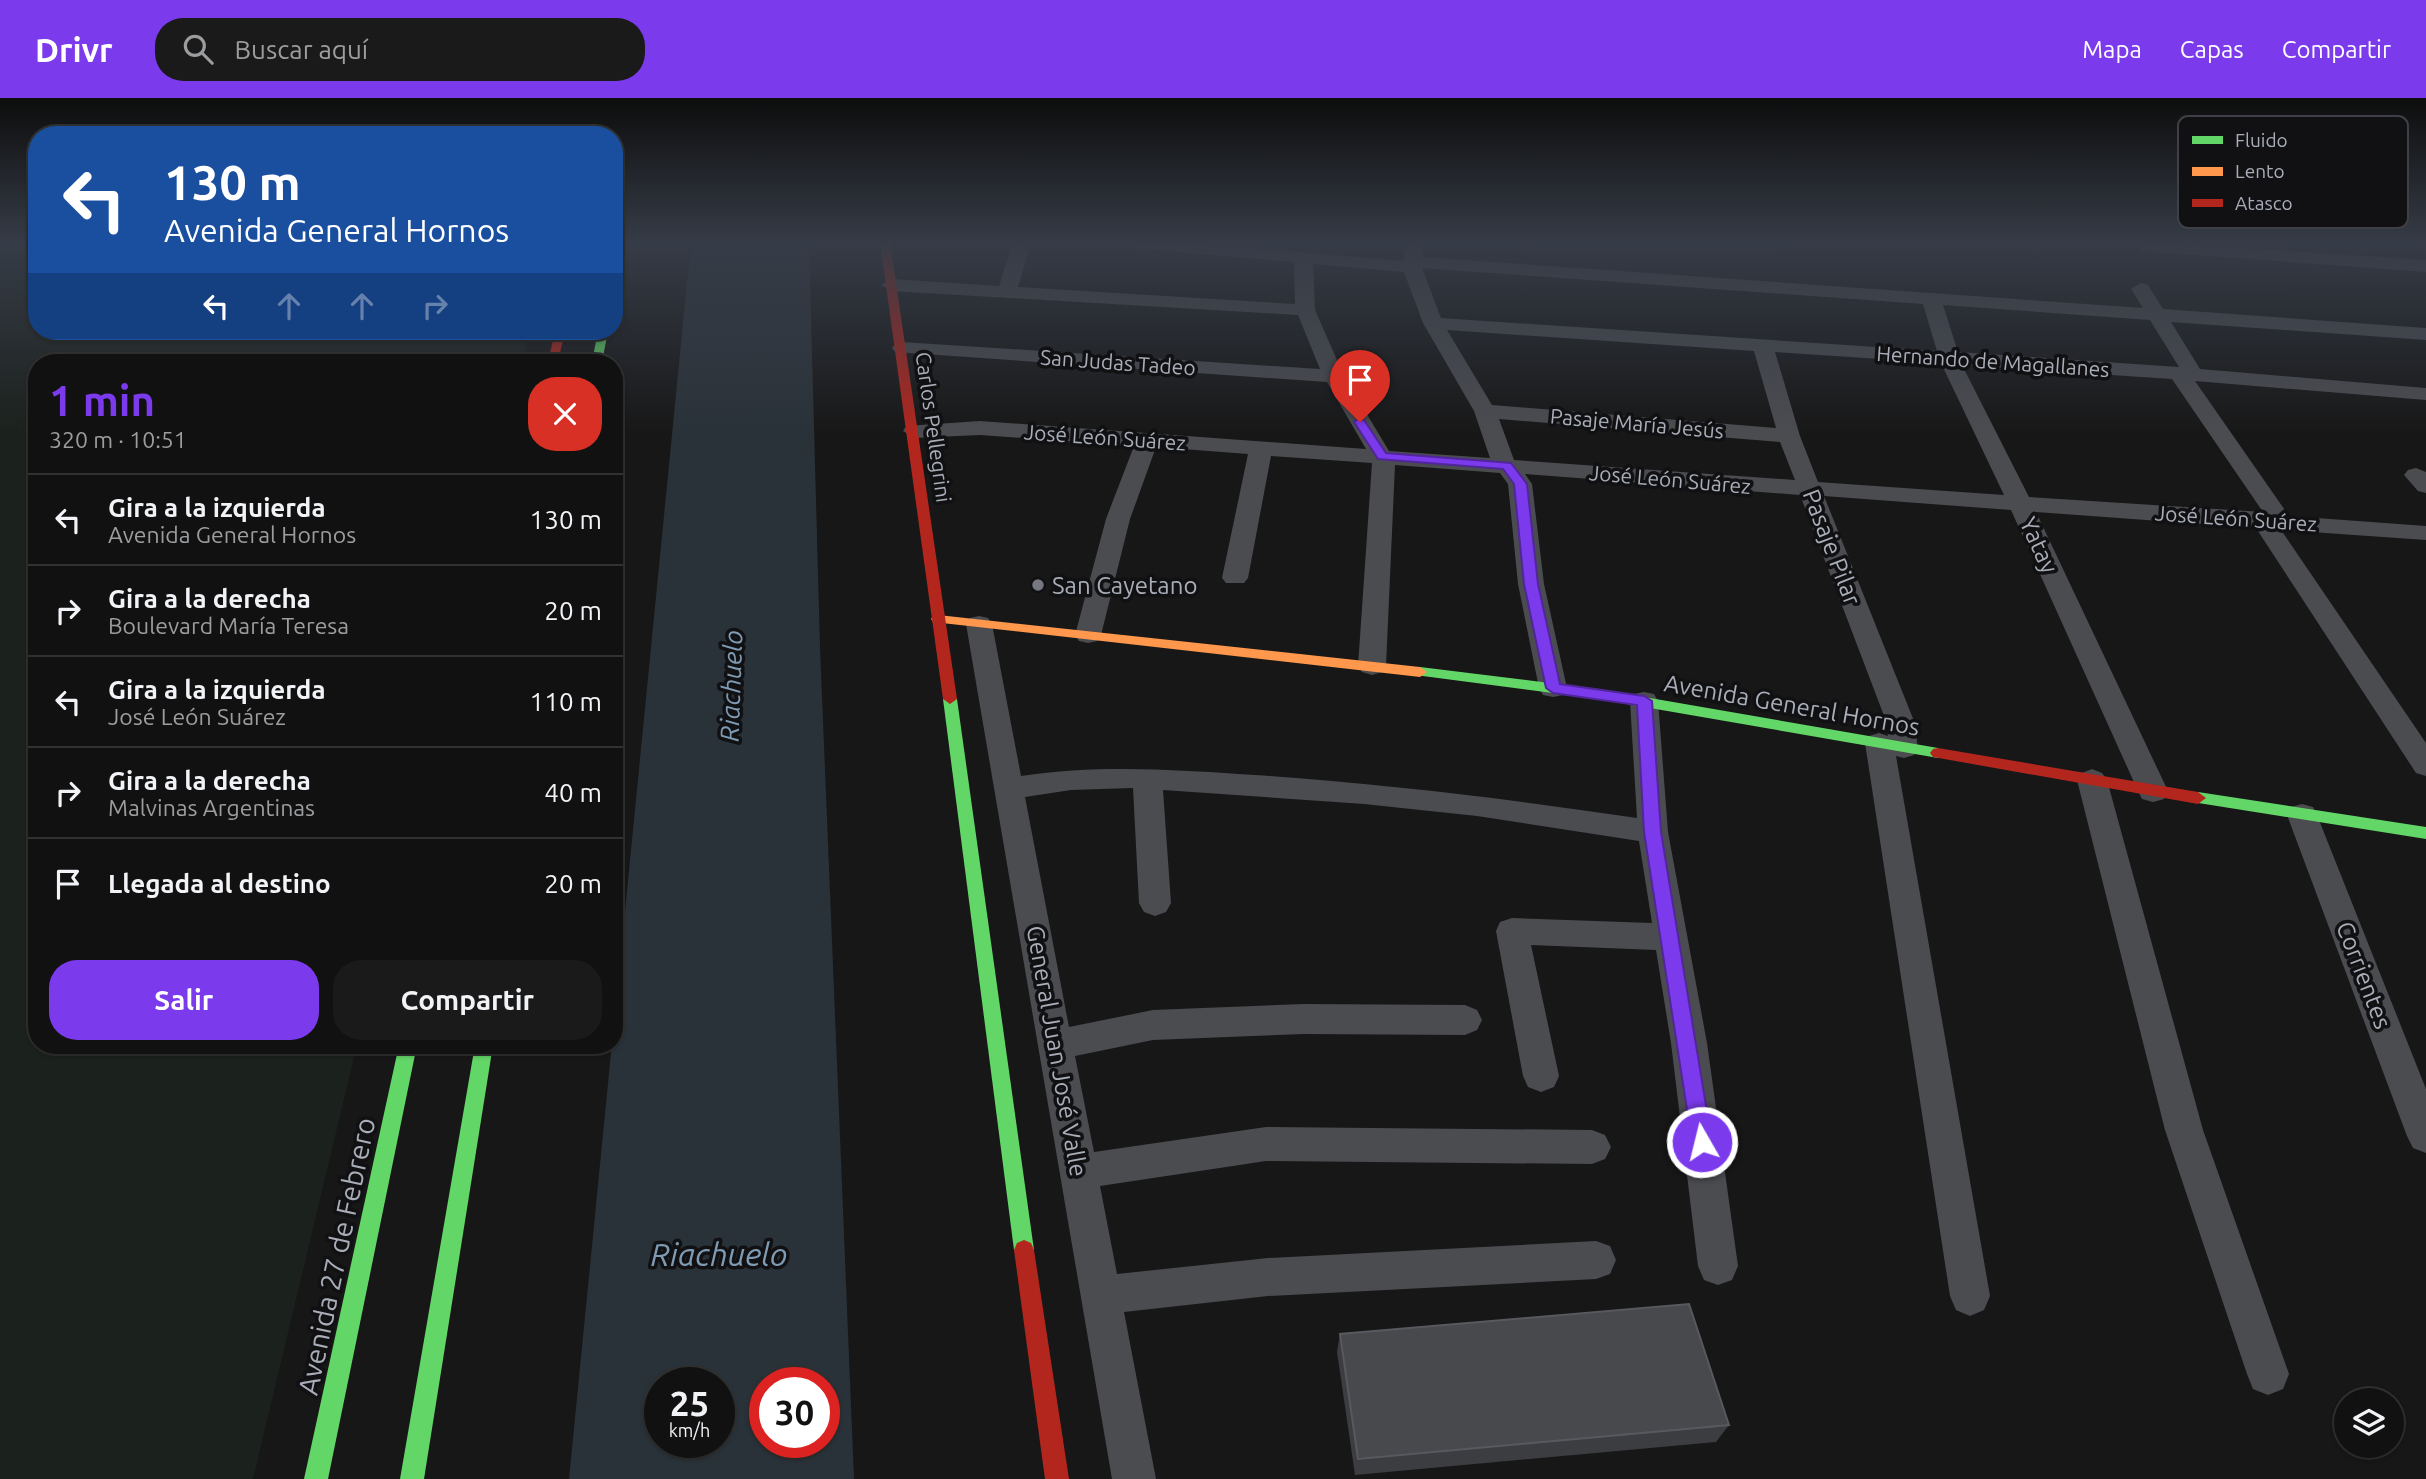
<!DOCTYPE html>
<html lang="es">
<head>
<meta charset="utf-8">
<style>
	body { margin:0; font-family:Ubuntu,sans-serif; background:#1a1a1a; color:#f1f3f6; height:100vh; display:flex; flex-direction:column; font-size:26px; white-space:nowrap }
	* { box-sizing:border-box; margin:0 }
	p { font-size:23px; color:#9c9d9f }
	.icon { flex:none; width:38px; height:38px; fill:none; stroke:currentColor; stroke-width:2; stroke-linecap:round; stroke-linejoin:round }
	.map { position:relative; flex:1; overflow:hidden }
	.details { position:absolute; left:28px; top:256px; width:595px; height:700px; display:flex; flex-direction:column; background:#111; border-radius:28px; box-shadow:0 2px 5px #0004,0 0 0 2px #303131 }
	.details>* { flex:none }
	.hud { position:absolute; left:28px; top:28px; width:595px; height:214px; border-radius:28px; box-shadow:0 2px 5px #0004,0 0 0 2px #303131; background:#1a4fa0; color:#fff; overflow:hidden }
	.fabs { position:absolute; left:2334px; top:1290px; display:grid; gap:14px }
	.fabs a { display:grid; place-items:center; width:70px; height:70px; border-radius:50%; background:#111; box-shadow:0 2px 5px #0004,0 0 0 2px #303131; font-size:35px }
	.speed { position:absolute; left:644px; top:1269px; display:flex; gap:14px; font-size:35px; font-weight:700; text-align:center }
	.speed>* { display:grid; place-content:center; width:91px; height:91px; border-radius:50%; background:#111; box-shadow:0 2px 5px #0004,0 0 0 2px #303131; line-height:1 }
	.speed small { font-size:18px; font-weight:400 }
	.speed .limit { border:10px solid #d22; background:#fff; color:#111 }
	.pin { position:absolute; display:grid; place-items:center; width:60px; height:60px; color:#fff; margin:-72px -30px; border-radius:50% 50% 50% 0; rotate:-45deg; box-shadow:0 0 7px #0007 }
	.pin .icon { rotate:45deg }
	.me { position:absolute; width:77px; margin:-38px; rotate:352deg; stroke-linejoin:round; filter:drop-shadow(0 0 5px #0008) }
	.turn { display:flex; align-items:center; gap:24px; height:147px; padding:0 21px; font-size:32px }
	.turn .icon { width:91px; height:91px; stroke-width:2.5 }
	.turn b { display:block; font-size:49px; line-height:60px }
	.lanes { display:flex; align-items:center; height:66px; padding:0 21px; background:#0003; justify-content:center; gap:35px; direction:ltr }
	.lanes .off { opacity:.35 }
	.round { display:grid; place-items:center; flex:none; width:74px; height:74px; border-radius:28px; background:#1a1a1a }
	.headline { display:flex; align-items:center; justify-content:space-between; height:119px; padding:0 21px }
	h1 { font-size:42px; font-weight:700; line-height:52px; color:#7c3aed }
	.action { display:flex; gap:14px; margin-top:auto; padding:14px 21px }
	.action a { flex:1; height:80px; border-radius:28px; background:#7c3aed; color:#fff; font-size:28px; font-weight:700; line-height:80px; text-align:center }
	.action a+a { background:#1a1a1a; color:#f1f3f6 }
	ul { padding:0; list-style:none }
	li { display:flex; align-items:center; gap:21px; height:91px; padding:0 21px; border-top:2px solid #303131 }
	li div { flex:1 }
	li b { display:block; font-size:26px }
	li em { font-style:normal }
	header { display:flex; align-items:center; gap:42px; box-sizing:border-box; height:98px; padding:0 35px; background:#7c3aed; color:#fff }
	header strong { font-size:33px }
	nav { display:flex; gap:38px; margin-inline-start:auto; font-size:24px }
	.search { width:490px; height:63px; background:#1a1a1a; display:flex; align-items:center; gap:18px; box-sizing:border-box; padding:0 24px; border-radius:28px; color:#9c9d9f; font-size:26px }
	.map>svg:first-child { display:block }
</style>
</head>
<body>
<header>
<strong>Drivr</strong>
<div class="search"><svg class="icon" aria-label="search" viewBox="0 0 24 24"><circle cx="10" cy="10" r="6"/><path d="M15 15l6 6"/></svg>Buscar aquí</div>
<nav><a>Mapa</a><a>Capas</a><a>Compartir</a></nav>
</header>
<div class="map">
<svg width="2426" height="1381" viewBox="0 0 2426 1381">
	<rect width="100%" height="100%" fill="#171717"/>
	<path fill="#1b211c" d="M 0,144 L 37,144 L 37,233 L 529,233 L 522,264 L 37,264 L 37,947 L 357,947 L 253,1381 L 0,1381 Z"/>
	<path fill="#2a3239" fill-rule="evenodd" d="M 691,144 L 809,144 L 820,550 L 854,1381 L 569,1381 ZM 660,1284 L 719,1284 L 719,1344 L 660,1344 ZM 765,1284 L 824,1284 L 824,1344 L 765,1344 Z"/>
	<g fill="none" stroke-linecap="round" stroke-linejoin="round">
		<g fill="#4b4c50" fill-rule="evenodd">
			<path d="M 1013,144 L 1031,144 L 1018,189 L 1295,206 L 1294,164 L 1122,149 L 1113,144 L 1181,144 L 1403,163 L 1406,144 L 1422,144 L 1422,159 L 2143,210 L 2131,191 L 2141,185 L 2148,187 L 2163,211 L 2426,230 L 2426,242 L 2171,224 L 2200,271 L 2426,290 L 2426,302 L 2195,283 L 2289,418 L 2426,428 L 2426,442 L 2281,432 L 2426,645 L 2426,678 L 2416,675 L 2256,430 L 2036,414 L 2168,693 L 2164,701 L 2153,704 L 2142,701 L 2138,693 L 2011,412 L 1824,398 L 1914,623 L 1918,650 L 1914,657 L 1904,660 L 1896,658 L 1990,1198 L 1984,1212 L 1970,1218 L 1956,1212 L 1950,1198 L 1865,645 L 1869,638 L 1879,635 L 1888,638 L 1886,623 L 1800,397 L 1525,376 L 1532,386 L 1544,486 L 1567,590 L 1563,597 L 1553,599 L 1543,597 L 1539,590 L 1518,486 L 1508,386 L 1500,375 L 1395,367 L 1386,568 L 1382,574 L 1372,577 L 1362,574 L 1358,568 L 1372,365 L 1271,358 L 1248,480 L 1244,485 L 1226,485 L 1222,480 L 1248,356 L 1156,349 L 1130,421 L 1101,537 L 1097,543 L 1088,545 L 1079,543 L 1075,537 L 1106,421 L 1134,348 L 980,337 L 914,340 L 903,333 L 906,328 L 980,323 L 1366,351 L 1327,284 L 895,254 L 892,250 L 895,246 L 902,244 L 1320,271 L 1298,217 L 891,193 L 881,187 L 891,181 L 999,188 ZM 1313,166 L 1404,174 L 1423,225 L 1474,313 L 1490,360 L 1389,353 L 1344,278 L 1315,212 ZM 1422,170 L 1923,206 L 1937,253 L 1441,220 ZM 1943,207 L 2150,222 L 2179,269 L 1958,254 ZM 1447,232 L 1754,253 L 1776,330 L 1492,307 ZM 1775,254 L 1941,265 L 2004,397 L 1818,384 L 1800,338 ZM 1962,267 L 2172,281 L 2263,414 L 2029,399 ZM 1499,321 L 1780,344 L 1795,382 L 1514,362 Z"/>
			<path d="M 2149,144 L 2426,162 L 2426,174 L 2142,153 L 2139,149 L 2142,145 Z"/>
			<path d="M 2416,370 L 2426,374 L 2426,395 L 2418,393 L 2404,377 L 2408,372 Z"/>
			<path d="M 979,518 L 988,520 L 992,526 L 1021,678 C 1102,666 1175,672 1255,677 C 1384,686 1510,701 1637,720 L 1630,603 L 1634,596 L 1644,594 L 1654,596 L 1658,603 L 1668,734 L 1707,945 L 1738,1168 L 1732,1182 L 1718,1187 L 1704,1182 L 1698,1168 L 1671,945 L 1656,852 L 1531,847 L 1559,978 L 1554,989 L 1541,994 L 1528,989 L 1523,978 L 1496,833 L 1500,824 L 1512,820 L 1652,825 L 1639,743 L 1477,718 L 1364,706 L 1163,692 L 1171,805 L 1166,814 L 1155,818 L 1144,814 L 1139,805 L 1133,690 L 1071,692 L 1025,699 L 1069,929 L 1153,912 L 1304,906 L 1465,907 L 1477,912 L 1482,922 L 1477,932 L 1465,937 L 1304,936 L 1153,942 L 1075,958 L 1094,1054 L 1266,1029 L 1592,1032 L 1605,1037 L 1611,1049 L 1605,1061 L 1592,1066 L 1266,1063 L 1100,1088 L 1117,1176 L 1268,1160 L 1596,1143 L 1610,1148 L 1616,1162 L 1610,1176 L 1596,1181 L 1268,1198 L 1124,1214 L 1156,1381 L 1112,1381 L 966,526 L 970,520 Z"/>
			<path d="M 2092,671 L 2102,675 L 2107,682 L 2203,1032 L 2289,1276 L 2283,1291 L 2268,1297 L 2253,1291 L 2247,1276 L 2165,1032 L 2077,682 L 2082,675 Z"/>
			<path d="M 2302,706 L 2313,709 L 2317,717 L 2426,991 L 2426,1055 L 2413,1050 L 2407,1038 L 2287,717 L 2291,709 Z"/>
		</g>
		<g fill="#63d668" fill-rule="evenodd">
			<path d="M 598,233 L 608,233 L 602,264 L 592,264 Z"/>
			<path d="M 1420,569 L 1598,591 L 1938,650 L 1946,655 L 1938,660 L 1598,601 L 1415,577 L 1413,574 Z"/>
			<path d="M 950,596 L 957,601 L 1034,1152 L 1031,1159 L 1024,1162 L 1017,1159 L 1014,1152 L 943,601 Z"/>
			<path d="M 2198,694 L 2426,729 L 2426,741 L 2192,704 L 2190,700 Z"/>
			<path d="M 399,947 L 417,947 L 328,1381 L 304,1381 Z"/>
			<path d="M 475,947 L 493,947 L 424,1381 L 400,1381 Z"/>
		</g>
		<g fill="#ff974d" fill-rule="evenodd">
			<path d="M 614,144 L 622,144 L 619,162 L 614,165 Z"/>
			<path d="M 938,517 L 1420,569 L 1427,574 L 1420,579 L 933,524 L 931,521 L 933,518 Z"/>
		</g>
		<g fill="#b3261e" fill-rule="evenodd">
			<path d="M 880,144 L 890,144 L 957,601 L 950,606 L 943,601 Z"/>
			<path d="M 555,233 L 565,233 L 558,264 L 548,264 Z"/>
			<path d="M 1938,650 L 2198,694 L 2206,700 L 2198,706 L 1933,659 L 1930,655 L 1933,651 Z"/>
			<path d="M 1024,1142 L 1031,1145 L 1034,1152 L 1069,1381 L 1045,1381 L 1014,1152 L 1017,1145 Z"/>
		</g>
	</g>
	<path fill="#3c3d40" d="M 1340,1236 L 1729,1327 L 1716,1344 L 1355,1377 L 1337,1254 Z"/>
	<path fill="#48494d" stroke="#57595e" stroke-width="2" d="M 1689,1206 L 1729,1327 L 1358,1361 L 1340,1236 Z"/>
	<linearGradient id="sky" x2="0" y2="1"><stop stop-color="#0d0d0d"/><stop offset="0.43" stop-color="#363c47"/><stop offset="1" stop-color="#363c47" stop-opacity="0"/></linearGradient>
	<rect width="2426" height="337" fill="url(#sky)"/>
	<path fill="#7c3aed" stroke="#51269a" stroke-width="2" d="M 1356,322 L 1364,322 L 1386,355 L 1511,365 L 1527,386 L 1538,486 L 1560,586 L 1644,598 L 1652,603 L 1661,734 L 1712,1044 L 1709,1051 L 1702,1053 L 1695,1051 L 1692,1044 L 1644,734 L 1637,607 L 1553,595 L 1546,590 L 1524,486 L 1514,386 L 1503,371 L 1378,361 L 1354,324 Z"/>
	<circle fill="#757880" stroke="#111113" stroke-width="2.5" cx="1038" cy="487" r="7"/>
	<g text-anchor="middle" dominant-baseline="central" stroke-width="7" stroke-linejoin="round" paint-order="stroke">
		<g font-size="21" fill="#a8adb8" stroke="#111113">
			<text transform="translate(1993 263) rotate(4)">Hernando de Magallanes</text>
			<text transform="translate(1118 264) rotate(4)">San Judas Tadeo</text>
			<text transform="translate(1637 325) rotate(5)">Pasaje María Jesús</text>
			<text transform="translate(934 329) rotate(82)">Carlos Pellegrini</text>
			<text transform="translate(1105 339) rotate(4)">José León Suárez</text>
			<text transform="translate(1670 381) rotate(5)">José León Suárez</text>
			<text transform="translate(2236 420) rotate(4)">José León Suárez</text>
		</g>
		<g font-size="24" fill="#a8adb8" stroke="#111113">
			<text transform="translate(2039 447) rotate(65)">Yatay</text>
			<text transform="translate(1832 449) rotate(69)">Pasaje Pilar</text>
			<text transform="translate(1792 607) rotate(10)">Avenida General Hornos</text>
			<text transform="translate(2364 877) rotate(69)">Corrientes</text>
			<text transform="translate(1057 953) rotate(80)">General Juan José Valle</text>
		</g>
		<g font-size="24" fill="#a8adb8" stroke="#111113" text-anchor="start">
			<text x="1052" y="487">San Cayetano</text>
		</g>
		<g font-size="26" font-style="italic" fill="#7f9bb3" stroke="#111113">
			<text transform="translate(731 588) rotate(-88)">Riachuelo</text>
		</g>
		<g font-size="28" fill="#a8adb8" stroke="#111113">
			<text transform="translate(336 1158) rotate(-78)">Avenida 27 de Febrero</text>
		</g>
		<g font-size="32" font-style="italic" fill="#7f9bb3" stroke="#111113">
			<text x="719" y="1156">Riachuelo</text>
		</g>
	</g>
	<rect x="2178" y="18" width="230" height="112" rx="10" fill="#111113" stroke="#3e4045" stroke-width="2"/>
	<rect x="2192" y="38" width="31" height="8" fill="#63d668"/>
	<rect x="2192" y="69" width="31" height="9" fill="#ff974d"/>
	<rect x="2192" y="101" width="31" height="8" fill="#b3261e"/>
	<g font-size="19" fill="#a8adb8">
		<text x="2235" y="49">Fluido</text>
		<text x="2235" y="80">Lento</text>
		<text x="2235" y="112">Atasco</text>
	</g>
</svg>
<div class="fabs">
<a><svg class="icon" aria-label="layers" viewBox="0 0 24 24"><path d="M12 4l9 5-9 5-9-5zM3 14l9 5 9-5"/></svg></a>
</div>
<div class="speed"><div>25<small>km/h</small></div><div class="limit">30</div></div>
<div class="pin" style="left:1360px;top:324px;background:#d93025"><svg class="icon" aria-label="arrive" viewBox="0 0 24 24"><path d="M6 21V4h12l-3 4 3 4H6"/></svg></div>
<svg class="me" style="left:1702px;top:1044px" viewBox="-20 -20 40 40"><circle r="17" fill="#7c3aed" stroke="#fff" stroke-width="3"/><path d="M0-11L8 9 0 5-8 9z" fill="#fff"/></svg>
<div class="hud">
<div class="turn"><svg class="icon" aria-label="left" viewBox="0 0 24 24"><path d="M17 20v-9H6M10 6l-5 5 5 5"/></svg><div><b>130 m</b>Avenida General Hornos</div></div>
<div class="lanes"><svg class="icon" aria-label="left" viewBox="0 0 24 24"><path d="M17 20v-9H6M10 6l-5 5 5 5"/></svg><svg class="icon off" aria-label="ahead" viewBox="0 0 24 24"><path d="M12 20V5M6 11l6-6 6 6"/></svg><svg class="icon off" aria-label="ahead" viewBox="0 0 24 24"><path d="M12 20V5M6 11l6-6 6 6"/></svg><svg class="icon off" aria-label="right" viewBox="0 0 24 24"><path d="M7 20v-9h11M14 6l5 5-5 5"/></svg></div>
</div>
<section class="details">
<div class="headline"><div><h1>1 min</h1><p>320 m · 10:51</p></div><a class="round" style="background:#d93025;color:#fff"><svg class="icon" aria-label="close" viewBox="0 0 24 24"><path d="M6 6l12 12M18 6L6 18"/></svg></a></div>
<ul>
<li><svg class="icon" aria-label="left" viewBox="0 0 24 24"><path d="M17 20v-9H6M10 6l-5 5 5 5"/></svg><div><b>Gira a la izquierda</b><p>Avenida General Hornos</p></div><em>130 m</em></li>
<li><svg class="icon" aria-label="right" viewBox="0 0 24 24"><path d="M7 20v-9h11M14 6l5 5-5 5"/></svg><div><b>Gira a la derecha</b><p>Boulevard María Teresa</p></div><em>20 m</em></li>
<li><svg class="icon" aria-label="left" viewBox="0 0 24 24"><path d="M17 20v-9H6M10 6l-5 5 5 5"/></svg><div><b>Gira a la izquierda</b><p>José León Suárez</p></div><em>110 m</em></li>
<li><svg class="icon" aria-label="right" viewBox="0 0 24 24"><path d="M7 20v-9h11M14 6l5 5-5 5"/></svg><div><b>Gira a la derecha</b><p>Malvinas Argentinas</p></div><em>40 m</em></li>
<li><svg class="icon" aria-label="arrive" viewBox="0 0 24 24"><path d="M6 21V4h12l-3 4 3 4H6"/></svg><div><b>Llegada al destino</b></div><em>20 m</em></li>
</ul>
<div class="action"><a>Salir</a><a>Compartir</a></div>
</section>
</div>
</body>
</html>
